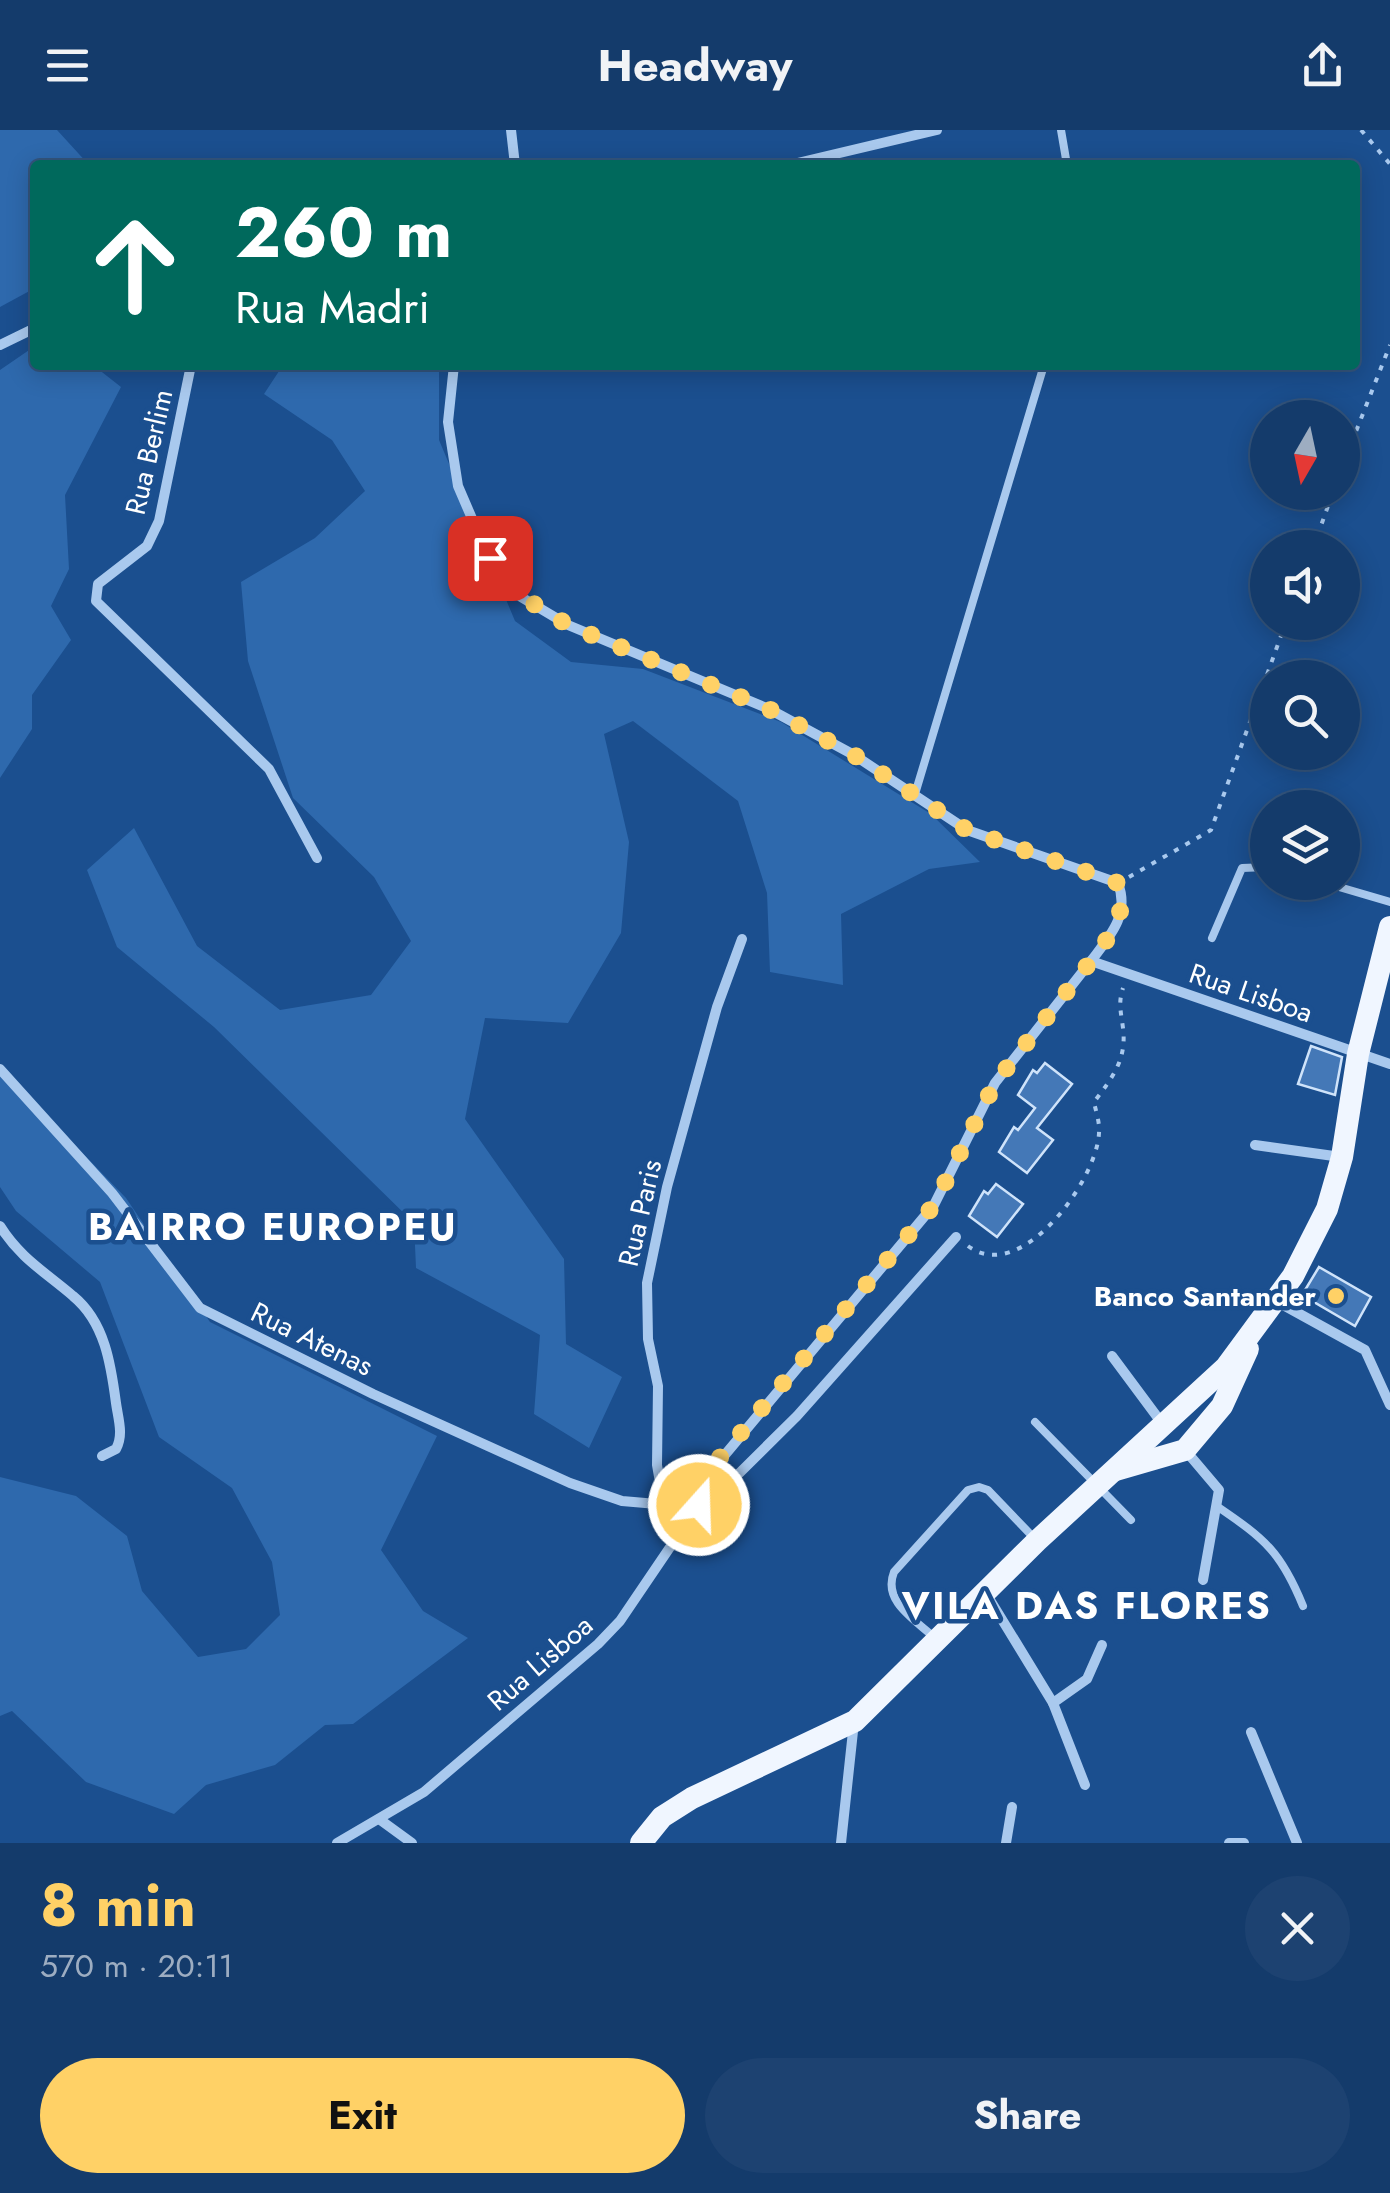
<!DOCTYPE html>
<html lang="en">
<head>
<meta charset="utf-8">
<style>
	body { margin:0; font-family:Jost,sans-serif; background:#1d4271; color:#f1f3f6; height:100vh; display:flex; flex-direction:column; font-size:38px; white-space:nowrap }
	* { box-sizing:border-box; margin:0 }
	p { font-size:32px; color:#9dadc1 }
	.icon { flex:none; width:55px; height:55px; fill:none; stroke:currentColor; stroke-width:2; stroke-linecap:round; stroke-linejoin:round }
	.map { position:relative; height:1713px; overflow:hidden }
	.drawer { display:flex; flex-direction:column; background:#143b6b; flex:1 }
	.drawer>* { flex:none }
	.hud { position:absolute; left:30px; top:30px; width:1330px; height:210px; border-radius:10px; box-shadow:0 5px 25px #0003,0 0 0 2px #33557e; background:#00695c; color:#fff; overflow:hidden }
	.needle { width:65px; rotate:189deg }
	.fabs { position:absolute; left:1250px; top:270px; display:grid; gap:20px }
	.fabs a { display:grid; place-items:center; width:110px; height:110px; border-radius:50%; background:#143b6b; box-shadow:0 5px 25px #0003,0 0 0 2px #33557e; font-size:50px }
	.pin { position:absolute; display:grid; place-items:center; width:85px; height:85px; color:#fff; margin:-42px; border-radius:20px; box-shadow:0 5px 15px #0006 }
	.me { position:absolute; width:110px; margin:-55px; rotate:20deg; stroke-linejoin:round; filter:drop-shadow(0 0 8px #0008) }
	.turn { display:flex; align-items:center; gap:35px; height:210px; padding:0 40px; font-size:45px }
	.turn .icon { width:130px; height:130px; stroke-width:2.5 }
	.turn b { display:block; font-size:70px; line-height:85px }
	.round { display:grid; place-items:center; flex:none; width:105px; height:105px; border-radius:52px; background:#1d4271 }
	.summary { display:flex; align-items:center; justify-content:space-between; height:170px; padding:0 40px }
	h1 { font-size:60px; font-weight:700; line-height:75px; color:#ffd166 }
	.cta { display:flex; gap:20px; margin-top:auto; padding:20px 40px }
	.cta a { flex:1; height:115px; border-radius:60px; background:#ffd166; color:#111; font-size:40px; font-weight:700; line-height:115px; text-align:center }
	.cta a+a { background:#1d4271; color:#f1f3f6 }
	header { display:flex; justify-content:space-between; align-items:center; height:130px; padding:0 40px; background:#143b6b; font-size:45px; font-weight:700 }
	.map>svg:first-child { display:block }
</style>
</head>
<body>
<header><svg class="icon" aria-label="menu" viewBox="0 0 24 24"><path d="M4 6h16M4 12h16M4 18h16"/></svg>Headway<svg class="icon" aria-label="share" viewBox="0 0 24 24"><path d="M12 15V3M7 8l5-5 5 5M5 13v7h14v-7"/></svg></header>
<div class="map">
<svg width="1390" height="1713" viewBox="0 0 1390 1713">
	<rect width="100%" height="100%" fill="#1b4f8f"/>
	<g fill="#2e69ad">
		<path d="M 0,0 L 57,0 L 89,35 L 35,35 L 35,158 L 0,177 Z"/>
		<path d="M 35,216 L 35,235 L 93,235 L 121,257 L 65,365 L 69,439 L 51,476 L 71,510 L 32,565 L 32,599 L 0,648 L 0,240 Z"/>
		<path d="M 283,235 L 439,235 L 439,310 L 515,491 L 571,532 L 643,539 L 781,592 L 931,684 L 980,732 L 929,739 L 841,784 L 843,855 L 770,842 L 767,763 L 738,671 L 633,591 L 604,604 L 629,712 L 621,803 L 568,893 L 485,888 L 465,989 L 564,1129 L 566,1214 L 622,1247 L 589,1318 L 534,1284 L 540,1205 L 416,1138 L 414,1093 L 214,897 L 117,817 L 87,740 L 134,698 L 197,816 L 280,880 L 371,865 L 411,811 L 374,747 L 293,668 L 248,531 L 241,452 L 315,408 L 365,361 L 332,310 L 264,264 Z"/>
		<path d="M 0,938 L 126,1068 L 210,1192 L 437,1306 L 381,1420 L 423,1481 L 468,1508 L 353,1594 L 325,1595 L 275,1635 L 206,1655 L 174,1684 L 86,1652 L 12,1581 L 0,1586 L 0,1347 L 76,1366 L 127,1406 L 142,1461 L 198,1527 L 246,1519 L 280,1485 L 272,1432 L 232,1358 L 159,1307 L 100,1152 L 16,1081 L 0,1057 Z"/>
	</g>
	<g fill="#4478b7" stroke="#cfe3fa" stroke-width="2.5">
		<path d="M 1311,916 L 1342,927 L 1335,965 L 1298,954 Z"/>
		<path d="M 1045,933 L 1072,954 L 1037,998 L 1053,1010 L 1027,1043 L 999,1022 L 1014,997 L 1018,1000 L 1035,978 L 1018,965 L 1033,940 L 1037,943 Z"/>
		<path d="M 996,1054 L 1023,1074 L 997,1107 L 969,1086 L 984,1061 L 988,1064 Z"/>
		<path d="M 1319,1137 L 1371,1167 L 1355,1196 L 1302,1165 Z"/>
	</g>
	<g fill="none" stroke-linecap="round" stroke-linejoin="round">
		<g stroke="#a9c9ee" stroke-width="4" stroke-dasharray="5 8" stroke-linecap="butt">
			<path d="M 1361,0 L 1390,34"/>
			<path d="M 1342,337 L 1390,215"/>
			<path d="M 1313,418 L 1333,362"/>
			<path d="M 1129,747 L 1211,700 L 1286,492"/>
			<path d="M 968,1116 C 1021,1156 1097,1050 1099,1003 C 1100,993 1096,982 1094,972 C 1112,948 1127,930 1123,898 C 1121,882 1118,873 1123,858"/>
		</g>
		<g stroke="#a9c9ee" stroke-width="8">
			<path d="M 1061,0 L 1067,35"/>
			<path d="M 915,664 L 1044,235"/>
			<path d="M 1322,752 L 1390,772"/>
			<path d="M 1212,808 L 1242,738 L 1268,737"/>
			<path d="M 1035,1292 L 1131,1390"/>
			<path d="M 1218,1377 C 1265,1409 1281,1422 1303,1476"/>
			<path d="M 936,1509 C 916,1490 882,1472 894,1442 L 968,1360 L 979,1357 L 988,1360 L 1035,1409"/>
		</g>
		<g stroke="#a9c9ee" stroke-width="10">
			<path d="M 511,0 L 515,35"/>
			<path d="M 789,35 L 937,0"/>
			<path d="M 0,215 L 35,198"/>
			<path d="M 191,235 L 159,391 L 147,416 L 98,454 L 96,471 L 269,639 L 317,728"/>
			<path d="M 454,235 L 448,292 L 458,356 L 489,428 L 521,467 L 568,495 L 769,579 L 854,625 L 967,700 L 1118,753 C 1130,785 1110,806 1091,831"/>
			<path d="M 0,939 L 112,1063 L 200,1178 L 373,1264 L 570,1353 L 622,1371 L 657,1374"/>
			<path d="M 1255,1015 L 1341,1027"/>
			<path d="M 0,1096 C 20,1128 45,1142 73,1166 C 105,1192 111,1235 116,1273 C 118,1288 124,1305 116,1319 L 102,1326"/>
			<path d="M 1276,1171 L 1365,1220 L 1390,1275"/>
			<path d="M 1112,1226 L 1164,1296"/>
			<path d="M 1186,1321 L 1219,1360 L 1203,1450"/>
			<path d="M 693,1363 L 934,1075 L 995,953 L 1091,831 L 1390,934"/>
			<path d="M 662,1364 L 677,1357 L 693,1363"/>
			<path d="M 657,1374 L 662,1364 L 657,1335 L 658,1256 L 648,1209 L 647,1153 L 667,1057 L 717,877 L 742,809"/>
			<path d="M 657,1374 L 662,1394 L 681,1401"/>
			<path d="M 700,1382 L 797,1286 L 956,1107"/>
			<path d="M 987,1465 L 1053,1573 L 1085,1655"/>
			<path d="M 1053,1573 L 1087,1549 L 1102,1515"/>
			<path d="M 1251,1602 L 1297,1713"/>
			<path d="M 379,1689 L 412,1713"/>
			<path d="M 337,1713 L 424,1662 L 598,1514 L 620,1491 L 681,1401 L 697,1389 L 699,1375 L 693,1363"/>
			<path d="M 841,1713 L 854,1592"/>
			<path d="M 1006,1713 L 1012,1677"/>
			<path d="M 1229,1713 L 1244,1713"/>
		</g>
		<g stroke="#f0f6ff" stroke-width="22">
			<path d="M 1116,1340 L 1185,1320 L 1222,1276 L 1248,1219"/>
			<path d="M 641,1713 L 662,1687 L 692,1668 L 855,1591 L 1037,1411 L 1226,1237 L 1293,1146 L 1327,1079 L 1342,1027 L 1358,924 L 1390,797"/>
		</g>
	</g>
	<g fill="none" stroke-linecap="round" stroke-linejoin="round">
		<path stroke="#ffd166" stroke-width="18" stroke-dasharray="0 32.4" d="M 490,428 L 521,466 L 568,495 L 769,579 L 854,625 L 967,700 L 1118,753 L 1125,771 L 1105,813 L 995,953 L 934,1075 L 712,1337 L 693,1364 L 699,1375"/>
	</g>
	<circle fill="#ffd166" stroke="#1b4f8f" stroke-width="4" cx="1336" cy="1166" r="10"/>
	<g text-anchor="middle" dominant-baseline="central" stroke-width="9" stroke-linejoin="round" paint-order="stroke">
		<g font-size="28" fill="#fff" stroke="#1b4f8f">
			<text transform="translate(149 322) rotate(-77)">Rua Berlim</text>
			<text transform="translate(1251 863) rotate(19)">Rua Lisboa</text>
			<text transform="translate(640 1083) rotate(-77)">Rua Paris</text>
			<text transform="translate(312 1209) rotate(26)">Rua Atenas</text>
			<text transform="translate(540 1533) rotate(-41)">Rua Lisboa</text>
		</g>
		<g font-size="28" font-weight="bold" fill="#fff" stroke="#1b4f8f" text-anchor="end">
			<text x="1316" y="1166">Banco Santander</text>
		</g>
		<g font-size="38" font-weight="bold" letter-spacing="2.5" fill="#fff" stroke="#1b4f8f">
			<text x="273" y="1096">BAIRRO EUROPEU</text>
			<text x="1087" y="1475">VILA DAS FLORES</text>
		</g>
	</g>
</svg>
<div class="fabs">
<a><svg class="needle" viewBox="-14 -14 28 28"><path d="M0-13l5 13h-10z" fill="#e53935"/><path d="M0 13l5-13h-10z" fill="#9dadc1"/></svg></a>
<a><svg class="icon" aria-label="sound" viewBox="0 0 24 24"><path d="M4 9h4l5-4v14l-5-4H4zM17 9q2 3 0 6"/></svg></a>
<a><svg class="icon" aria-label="search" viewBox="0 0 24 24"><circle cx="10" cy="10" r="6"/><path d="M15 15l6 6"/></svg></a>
<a><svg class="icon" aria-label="layers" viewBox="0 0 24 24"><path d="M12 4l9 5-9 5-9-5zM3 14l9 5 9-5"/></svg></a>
</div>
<div class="pin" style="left:490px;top:428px;background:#d93025"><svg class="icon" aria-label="arrive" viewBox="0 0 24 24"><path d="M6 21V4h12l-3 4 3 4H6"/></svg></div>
<svg class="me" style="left:699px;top:1375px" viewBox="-20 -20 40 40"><circle r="17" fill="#ffd166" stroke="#fff" stroke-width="3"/><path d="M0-11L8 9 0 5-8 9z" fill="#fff"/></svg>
<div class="hud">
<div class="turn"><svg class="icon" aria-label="ahead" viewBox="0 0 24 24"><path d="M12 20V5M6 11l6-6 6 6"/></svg><div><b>260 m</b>Rua Madri</div></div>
</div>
</div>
<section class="drawer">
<div class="summary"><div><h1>8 min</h1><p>570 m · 20:11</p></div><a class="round"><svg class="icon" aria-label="close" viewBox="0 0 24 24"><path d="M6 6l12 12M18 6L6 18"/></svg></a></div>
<div class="cta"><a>Exit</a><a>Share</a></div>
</section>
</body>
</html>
